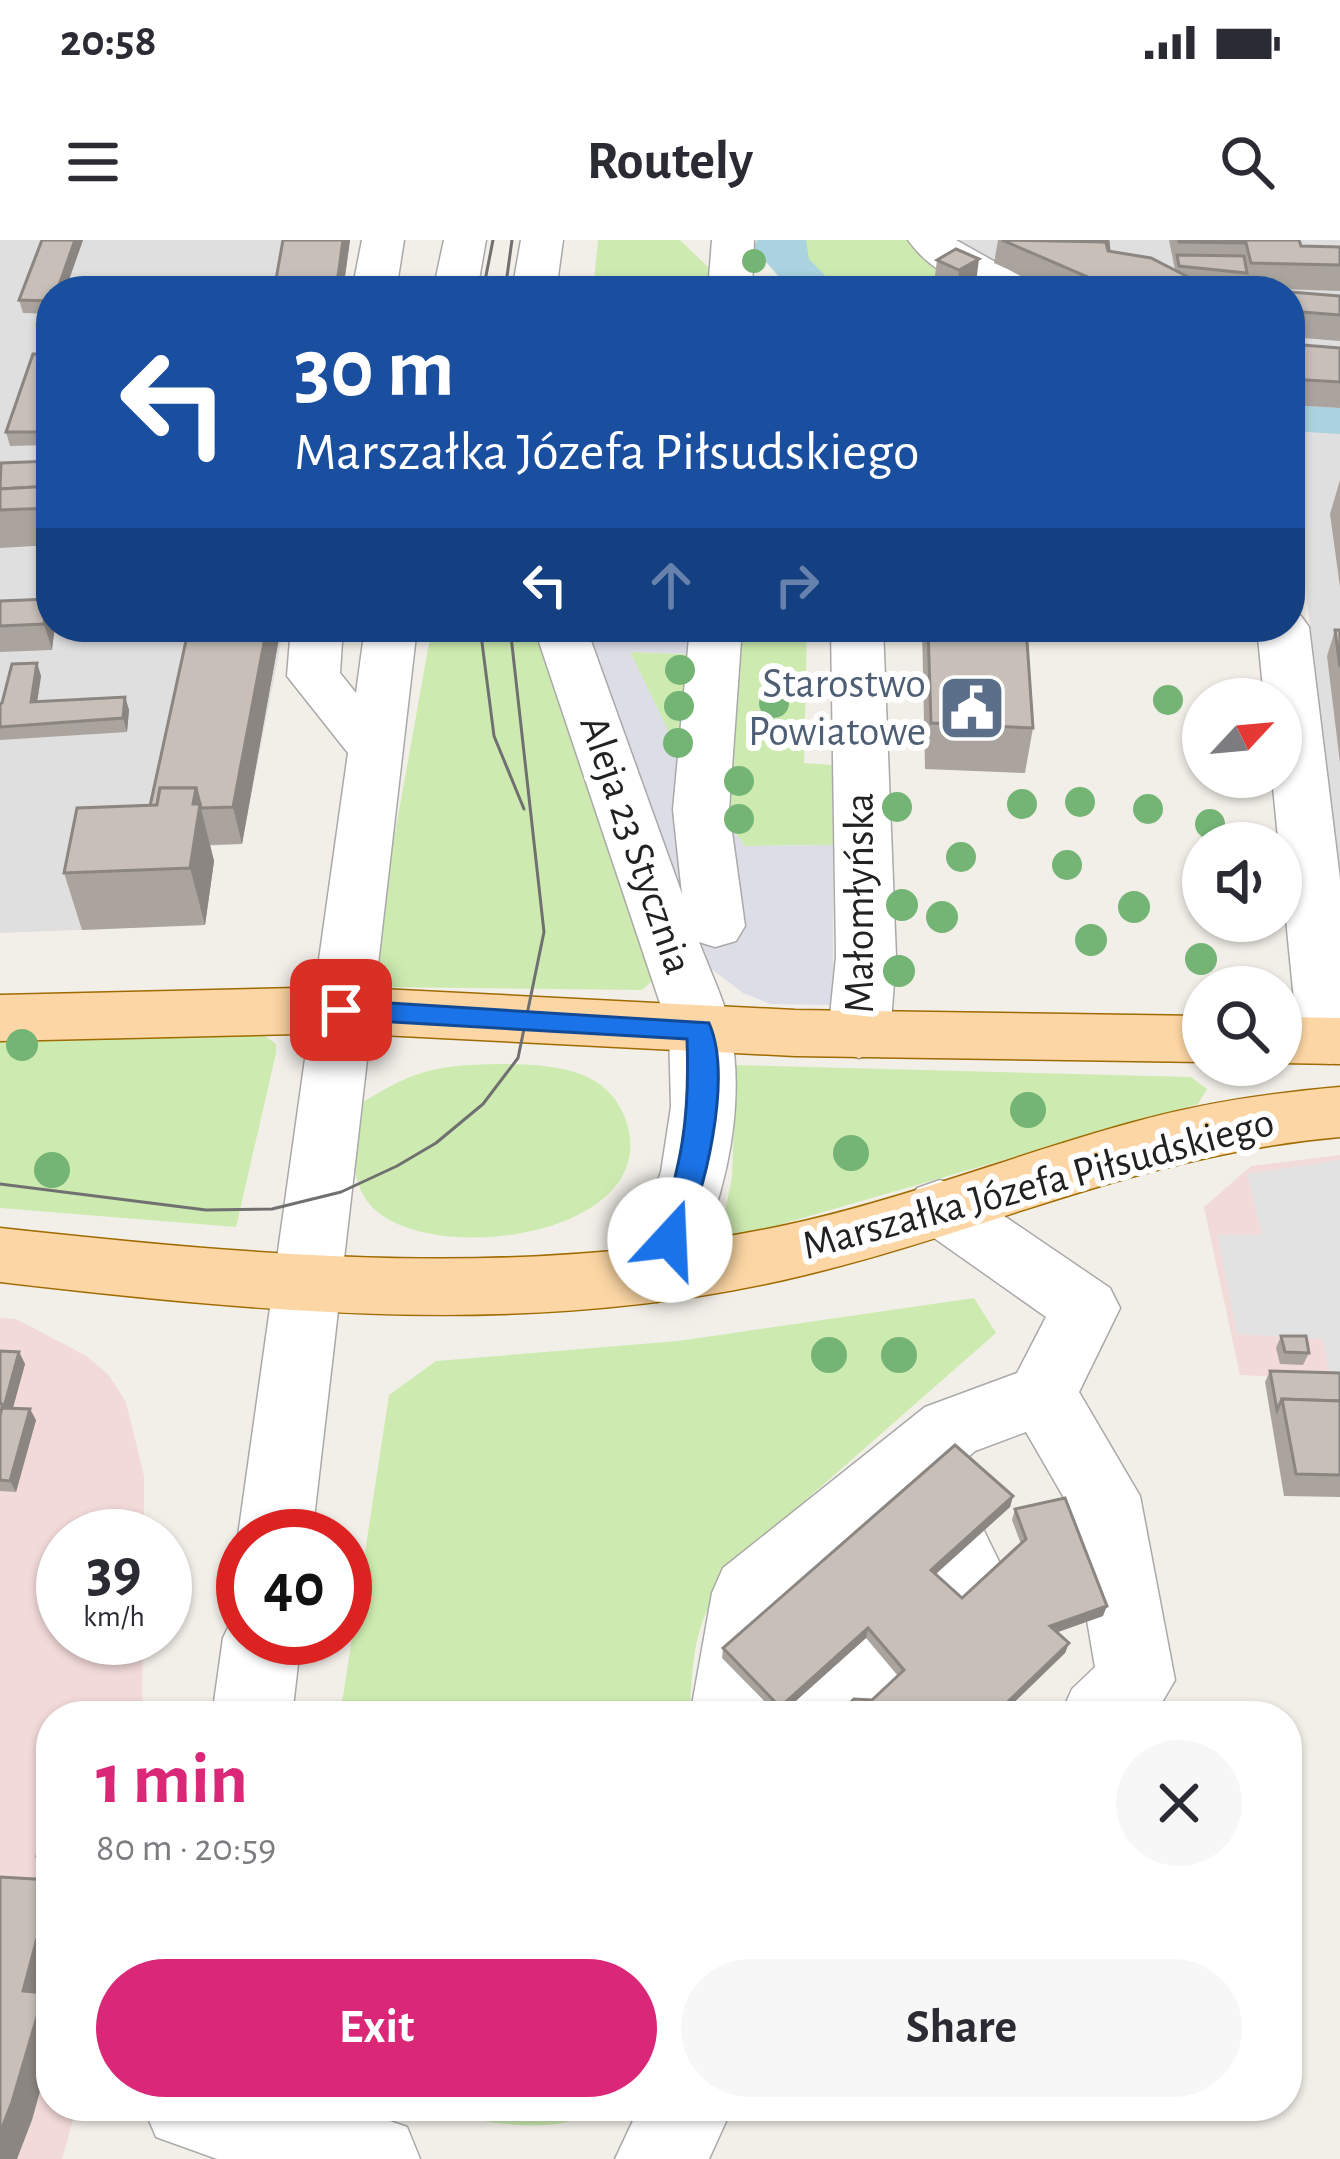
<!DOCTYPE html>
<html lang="en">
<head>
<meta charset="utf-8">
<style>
	body { margin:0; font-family:"Alegreya Sans",sans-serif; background:#f7f7f7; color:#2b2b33; height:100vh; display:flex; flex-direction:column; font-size:45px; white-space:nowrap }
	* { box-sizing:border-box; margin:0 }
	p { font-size:39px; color:#7c7c81 }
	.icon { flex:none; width:66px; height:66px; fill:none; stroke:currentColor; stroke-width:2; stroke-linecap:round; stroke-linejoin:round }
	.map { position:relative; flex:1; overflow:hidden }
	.panel { position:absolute; left:36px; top:1461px; width:1266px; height:420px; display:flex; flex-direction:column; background:#fff; border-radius:48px; box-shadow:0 3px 9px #0004 }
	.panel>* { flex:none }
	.hud { position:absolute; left:36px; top:36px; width:1269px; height:366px; border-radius:48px; box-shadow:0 3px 9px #0004; background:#1a4fa0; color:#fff; overflow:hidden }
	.needle { width:78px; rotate:64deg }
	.buttons { position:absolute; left:1182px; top:438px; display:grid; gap:24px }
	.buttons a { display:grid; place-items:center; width:120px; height:120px; border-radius:50%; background:#fff; box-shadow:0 3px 9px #0004; font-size:60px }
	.speed { position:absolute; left:36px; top:1269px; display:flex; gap:24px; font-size:60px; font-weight:700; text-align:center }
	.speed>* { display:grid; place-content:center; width:156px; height:156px; border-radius:50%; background:#fff; box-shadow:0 3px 9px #0004; line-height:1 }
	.speed small { font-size:30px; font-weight:400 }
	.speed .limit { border:18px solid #d22; background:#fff; color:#111 }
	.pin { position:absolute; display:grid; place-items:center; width:102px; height:102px; color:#fff; margin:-51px; border-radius:24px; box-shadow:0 6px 18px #0006 }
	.me { position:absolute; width:132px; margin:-66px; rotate:20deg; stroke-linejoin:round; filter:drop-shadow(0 0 9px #0008) }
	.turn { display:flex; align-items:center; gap:42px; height:252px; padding:0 60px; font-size:54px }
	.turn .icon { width:156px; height:156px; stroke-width:2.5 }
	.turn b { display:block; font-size:84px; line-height:102px }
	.lanes { display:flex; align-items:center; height:114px; padding:0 60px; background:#0003; justify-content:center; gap:60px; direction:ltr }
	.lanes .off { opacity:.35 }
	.round { display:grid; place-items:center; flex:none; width:126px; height:126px; border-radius:63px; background:#f7f7f7 }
	.summary { display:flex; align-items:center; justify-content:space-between; height:204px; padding:0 60px }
	h1 { font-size:72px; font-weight:600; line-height:90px; color:#db2777 }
	.cta { display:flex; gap:24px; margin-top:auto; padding:24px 60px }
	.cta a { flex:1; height:138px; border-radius:72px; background:#db2777; color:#fff; font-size:48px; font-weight:600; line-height:138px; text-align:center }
	.cta a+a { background:#f7f7f7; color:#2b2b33 }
	.status { display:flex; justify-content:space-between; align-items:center; height:84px; padding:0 60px; background:#fff; direction:ltr }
	.status svg { height:33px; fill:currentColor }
	header { display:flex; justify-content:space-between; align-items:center; height:156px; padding:0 60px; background:#fff; font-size:54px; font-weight:600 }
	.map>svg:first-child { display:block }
</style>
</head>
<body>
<div class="status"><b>20:58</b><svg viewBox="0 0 49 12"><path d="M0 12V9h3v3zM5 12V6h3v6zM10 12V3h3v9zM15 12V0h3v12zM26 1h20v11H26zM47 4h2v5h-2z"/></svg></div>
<header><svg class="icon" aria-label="menu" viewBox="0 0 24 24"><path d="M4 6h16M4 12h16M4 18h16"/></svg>Routely<svg class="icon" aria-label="search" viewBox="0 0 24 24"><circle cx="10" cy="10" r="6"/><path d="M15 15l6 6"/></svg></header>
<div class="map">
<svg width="1340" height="1919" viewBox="0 0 1340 1919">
	<rect width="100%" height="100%" fill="#f2efe9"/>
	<g fill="#e0dfdf">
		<path d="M 0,0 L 350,0 L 341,51 L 51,51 L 51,387 L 284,387 L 242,604 L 210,606 L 208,618 L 214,621 L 205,685 L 0,693 Z"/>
		<path d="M 947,0 L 1340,0 L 1340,641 L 1295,257 L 1290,249 L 1290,51 L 1039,51 L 980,23 Z"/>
	</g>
	<g fill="#f2dad9">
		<path d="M 1340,915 L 1340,1140 L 1240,1135 L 1204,967 L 1251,926 Z"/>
		<path d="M 0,1078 L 16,1079 L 85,1115 L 108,1134 L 126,1162 L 144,1236 L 144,1296 L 63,1296 L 63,1398 L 143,1398 L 142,1476 L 51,1476 L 51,1866 L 77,1866 L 62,1919 L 0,1919 Z"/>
	</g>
	<g fill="#cdebb0">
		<path d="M 598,0 L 680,0 L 710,29 L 709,51 L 593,51 Z"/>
		<path d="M 762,0 L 915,0 L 958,34 L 991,51 L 793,51 Z"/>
		<path d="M 432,387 L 536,387 L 652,734 L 652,741 L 642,750 L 384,747 L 374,738 L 382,665 Z"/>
		<path d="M 735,387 L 807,387 L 804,523 L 832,525 L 833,605 L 745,606 L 724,578 Z"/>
		<path d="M 630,412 L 692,414 L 686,530 Z"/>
		<path d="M 261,793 L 276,804 L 276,813 L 236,987 L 0,968 L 0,801 Z"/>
		<path d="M 503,824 C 546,825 602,826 623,873 C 675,994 434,1030 372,967 C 346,939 353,894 363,862 C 419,828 438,825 503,824 Z"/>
		<path d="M 736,825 L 1191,837 L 1207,849 L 1198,864 L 726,1000 L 720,995 L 732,938 Z"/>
		<path d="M 974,1058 L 996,1093 L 743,1315 C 696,1375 693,1401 690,1476 L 340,1476 L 389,1155 L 436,1121 L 678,1101 Z"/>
		<path d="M 412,1866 L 601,1866 C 555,1904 464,1877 412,1866 Z"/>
	</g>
	<path fill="#e2e2e2" d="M 1340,920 L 1340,1135 L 1330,1134 L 1322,1099 L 1237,1094 L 1217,995 L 1262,995 L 1247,934 Z"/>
	<path fill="#dddde8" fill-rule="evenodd" d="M 580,387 L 735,387 L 724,578 L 745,606 L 833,605 L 833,765 L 770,764 L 743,753 L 706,725 ZM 630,412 L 691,414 L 686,527 Z"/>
	<path fill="#aad3df" d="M 757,0 L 806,0 L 809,19 L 840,51 L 791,51 L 754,8 Z"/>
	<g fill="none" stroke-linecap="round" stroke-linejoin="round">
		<path fill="#aad3df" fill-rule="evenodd" d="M 1290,165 L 1340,168 L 1340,194 L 1290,191 Z"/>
		<defs>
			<g id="minor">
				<path d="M 362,0 L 404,0 L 396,51 L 352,51 Z"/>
				<path d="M 444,0 L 486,0 L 477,51 L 433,51 Z"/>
				<path d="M 521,0 L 563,0 L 556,51 L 512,51 Z"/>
				<path d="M 712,0 L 754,0 L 752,51 L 708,51 Z"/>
				<path d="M 908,0 L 956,0 L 1031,42 L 1038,51 C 988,51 940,45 908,0 Z"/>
				<path d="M 1290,373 L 1301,376 L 1309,387 L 1340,639 L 1340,821 L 1329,824 L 1307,817 L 1298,801 L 1272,537 L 1281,537 L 1281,459 L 1264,459 L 1257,387 L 1290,387 Z"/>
				<path d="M 291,387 L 343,387 L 340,433 L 356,453 L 365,387 L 417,387 L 312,1296 L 243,1296 L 243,1307 L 238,1296 L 348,513 L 287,436 Z"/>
				<path d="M 534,387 L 586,387 L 682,654 L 673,570 L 690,387 L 742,387 L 729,570 L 745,686 L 736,701 L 715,707 L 699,702 C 710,731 725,761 731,791 C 747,879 720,976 681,1054 L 657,1062 L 633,1054 L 623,1034 L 661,932 L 671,867 L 669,790 Z"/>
				<path d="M 831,387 L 883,387 L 896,717 L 890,795 L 881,811 L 859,818 L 837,811 L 828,795 L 836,717 Z"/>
				<path d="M 940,940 L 963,948 L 1110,1048 L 1120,1068 L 1079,1152 L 1140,1256 L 1175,1440 L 1154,1476 L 1060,1476 L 1072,1449 L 1095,1427 L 1067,1263 L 1026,1192 L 975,1211 L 954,1229 L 1007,1338 L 996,1362 L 866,1476 L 690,1476 L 712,1353 L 723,1328 L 925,1167 L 1017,1133 L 1046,1077 L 917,986 L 907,967 L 917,948 ZM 901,1273 L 926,1327 L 780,1449 L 770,1472 L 785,1371 Z"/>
				<path d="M 243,1369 L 243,1398 L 301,1398 L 292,1476 L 212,1476 L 223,1398 L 235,1373 Z"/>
				<path d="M 143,1866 L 347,1866 L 407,1887 L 420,1919 L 217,1919 L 156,1897 Z"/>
				<path d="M 640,1866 L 733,1866 L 709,1919 L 615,1919 Z"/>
			</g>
			<g id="major">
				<path d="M 341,747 L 795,770 L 1203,776 L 1203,822 L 795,816 L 341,793 L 0,801 L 0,755 Z"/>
				<path d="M 1281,777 L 1340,778 L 1340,824 L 1281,823 Z"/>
				<path d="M 1340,847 L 1340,897 C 1144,914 991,990 805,1035 C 540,1100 267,1073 0,1042 L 0,988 C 267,1017 539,1042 804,981 C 916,955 1023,912 1134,882 C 1202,863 1270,853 1340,847 Z"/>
			</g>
		</defs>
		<use href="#minor" stroke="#a9a9a9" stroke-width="3"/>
		<use href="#major" stroke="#a06b00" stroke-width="3"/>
		<use href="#minor" fill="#fff" fill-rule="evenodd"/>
		<use href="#major" fill="#fcd6a4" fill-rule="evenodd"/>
		<g stroke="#707070" stroke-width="3">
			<path d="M 483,51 L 493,0"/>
			<path d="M 505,51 L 512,0"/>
			<path d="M 480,387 L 494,496 L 524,569"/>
			<path d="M 0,944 L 206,970 L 272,969 L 341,952 L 397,926 L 436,903 L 483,864 L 518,818 L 544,692 L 510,387"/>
		</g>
	</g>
	<g fill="#74b475">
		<circle cx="754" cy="21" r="12"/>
		<circle cx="680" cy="430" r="15"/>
		<circle cx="1168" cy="460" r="15"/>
		<circle cx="774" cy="463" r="15"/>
		<circle cx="679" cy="466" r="15"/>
		<circle cx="678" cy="503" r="15"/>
		<circle cx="739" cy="541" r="15"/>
		<circle cx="1080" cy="562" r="15"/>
		<circle cx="1022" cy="564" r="15"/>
		<circle cx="897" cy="567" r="15"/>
		<circle cx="1148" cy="569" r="15"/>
		<circle cx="739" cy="579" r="15"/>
		<circle cx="1210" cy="584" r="15"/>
		<circle cx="961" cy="617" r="15"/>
		<circle cx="1067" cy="625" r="15"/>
		<circle cx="902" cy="665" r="16"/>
		<circle cx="1134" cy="667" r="16"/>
		<circle cx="942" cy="677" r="16"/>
		<circle cx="1091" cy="700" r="16"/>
		<circle cx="1201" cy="719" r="16"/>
		<circle cx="899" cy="731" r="16"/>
		<circle cx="22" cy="805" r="16"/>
		<circle cx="1028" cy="870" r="18"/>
		<circle cx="851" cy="913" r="18"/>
		<circle cx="52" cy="930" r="18"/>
		<circle cx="829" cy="1115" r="18"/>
		<circle cx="899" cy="1115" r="18"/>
	</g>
	<g fill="#aba49e">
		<path d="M 42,0 L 83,0 L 65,51 L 51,51 L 51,74 L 23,73 L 19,60 Z"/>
		<path d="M 283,0 L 350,0 L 343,51 L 276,51 L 275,45 Z"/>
		<path d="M 998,0 L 1108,0 L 1109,11 L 1175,30 L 1169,0 L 1299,0 L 1301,6 L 1340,7 L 1340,51 L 1245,48 L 1244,45 L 1196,41 L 1198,51 L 1056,51 L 994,23 Z"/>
		<path d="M 956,9 L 975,51 L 933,51 L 937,20 Z"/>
		<path d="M 1290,52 L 1340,56 L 1340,101 L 1290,97 Z"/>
		<path d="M 1290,104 L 1340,108 L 1340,168 L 1290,165 Z"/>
		<path d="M 33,114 L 47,205 L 10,206 L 6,192 Z"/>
		<path d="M 51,221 L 51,305 L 0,308 L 0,226 Z"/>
		<path d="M 1340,240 L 1340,347 L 1330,274 Z"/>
		<path d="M 48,359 L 52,410 L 0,412 L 0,361 Z"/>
		<path d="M 189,387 L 281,387 L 242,604 L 210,605 L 214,621 L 205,685 L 82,690 L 64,633 L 150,566 Z"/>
		<path d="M 922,387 L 1026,387 L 1033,488 L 1025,533 L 925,529 Z"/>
		<path d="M 1335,390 L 1340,390 L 1340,523 L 1327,416 Z"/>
		<path d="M 37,423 L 41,436 L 37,462 L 125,457 L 129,470 L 127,492 L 0,500 L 0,464 Z"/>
		<path d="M 1281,1096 L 1309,1113 L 1303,1125 L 1280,1124 L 1276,1108 Z"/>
		<path d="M 0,1111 L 19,1112 L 25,1124 L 12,1168 L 36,1180 L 16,1252 L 0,1251 Z"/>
		<path d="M 1270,1131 L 1340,1133 L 1340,1257 L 1284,1256 L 1265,1142 Z"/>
		<path d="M 1013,1256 L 1010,1267 L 936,1334 L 962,1358 L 1021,1304 L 1012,1280 L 1015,1269 L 1103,1376 L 1057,1392 L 1069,1403 L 1065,1413 L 1000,1476 L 839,1476 L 872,1460 L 898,1436 L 866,1398 L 779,1476 L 722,1418 L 723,1408 Z"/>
		<path d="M 51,1585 L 51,1625 L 43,1625 L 37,1616 Z"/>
	</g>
	<g fill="#8b8681">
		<path d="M 75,0 L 83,0 L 65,51 L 57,51 Z"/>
		<path d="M 343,0 L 350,0 L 343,51 L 338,51 L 337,44 Z"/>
		<path d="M 979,19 L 975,51 L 957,51 L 959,30 Z"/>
		<path d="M 51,168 L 51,192 L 47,205 L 43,192 Z"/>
		<path d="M 48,359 L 51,370 L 51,387 L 55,387 L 52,410 L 44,384 Z"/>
		<path d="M 267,387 L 281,387 L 242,604 L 233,567 Z"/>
		<path d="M 37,423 L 41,436 L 35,476 L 31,462 Z"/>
		<path d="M 125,457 L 129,470 L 127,492 L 123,478 Z"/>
		<path d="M 196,548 L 214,621 L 205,685 L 190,628 L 193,564 Z"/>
		<path d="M 19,1112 L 25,1124 L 10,1179 L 4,1167 Z"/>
		<path d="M 30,1169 L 36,1180 L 16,1252 L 10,1241 Z"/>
		<path d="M 1013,1256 L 1010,1267 L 929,1340 L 931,1330 Z"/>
		<path d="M 1107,1366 L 1103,1376 L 1047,1396 L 1050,1386 Z"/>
		<path d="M 868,1388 L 866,1398 L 779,1476 L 780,1467 Z"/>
		<path d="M 1069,1403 L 1065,1413 L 1000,1476 L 993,1476 Z"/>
		<path d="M 51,1646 L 51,1812 L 32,1880 L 17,1919 L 0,1919 L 0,1893 L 23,1751 Z"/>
	</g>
	<g fill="#c7bfb8" stroke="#8b8681" stroke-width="3">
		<path d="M 42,0 L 75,0 L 57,51 L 51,51 L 51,61 L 19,60 Z"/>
		<path d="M 283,0 L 343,0 L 337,44 L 275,45 Z"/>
		<path d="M 1002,0 L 1106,2 L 1108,11 L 1151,18 L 1200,43 L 1187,51 L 1120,51 Z"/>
		<path d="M 1070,0 L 1108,0 L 1109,11 L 1106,2 Z"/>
		<path d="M 1179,0 L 1299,0 L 1301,6 L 1340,7 L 1340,25 L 1251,23 L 1246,3 L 1179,2 Z"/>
		<path d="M 956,9 L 979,19 L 959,30 L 937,20 Z"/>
		<path d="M 1177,15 L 1244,16 L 1247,33 L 1179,26 Z"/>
		<path d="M 1218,47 L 1271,51 L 1218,51 Z"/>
		<path d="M 1290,52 L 1340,56 L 1340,75 L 1290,71 Z"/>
		<path d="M 1290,104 L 1340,108 L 1340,142 L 1290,139 Z"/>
		<path d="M 33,114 L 51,114 L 51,168 L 43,192 L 6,192 Z"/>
		<path d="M 51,221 L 51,246 L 0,249 L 1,223 Z"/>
		<path d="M 51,246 L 51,268 L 0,270 L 0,249 Z"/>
		<path d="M 48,359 L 44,384 L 0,386 L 0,361 Z"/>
		<path d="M 189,387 L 267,387 L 233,567 L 201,568 L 196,548 L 160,548 L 157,565 L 150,566 Z"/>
		<path d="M 928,387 L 1026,387 L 1033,488 L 931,483 Z"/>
		<path d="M 1335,390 L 1340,390 L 1340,427 Z"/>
		<path d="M 37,423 L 31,462 L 125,457 L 123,478 L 0,487 L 0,464 L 2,463 L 12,424 Z"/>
		<path d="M 160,548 L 196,548 L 193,564 L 200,564 L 190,628 L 64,633 L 77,568 L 157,565 Z"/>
		<path d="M 1281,1096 L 1306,1096 L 1309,1113 L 1285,1112 Z"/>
		<path d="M 0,1111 L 19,1112 L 4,1167 L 0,1162 Z"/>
		<path d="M 1270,1131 L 1340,1133 L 1340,1161 L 1282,1159 L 1277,1170 Z"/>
		<path d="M 1282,1159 L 1340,1161 L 1340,1235 L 1296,1234 Z"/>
		<path d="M 2,1168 L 30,1169 L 10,1241 L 0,1240 L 0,1176 Z"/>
		<path d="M 955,1205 L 1013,1256 L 931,1330 L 962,1358 L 1026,1299 L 1015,1269 L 1065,1258 L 1107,1366 L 1050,1386 L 1069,1403 L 993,1476 L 840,1476 L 840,1472 L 854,1459 L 872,1460 L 904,1430 L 868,1388 L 780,1467 L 723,1408 Z"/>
		<path d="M 44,1585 L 51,1585 L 51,1617 L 37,1616 Z"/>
		<path d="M 0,1637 L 51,1640 L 51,1646 L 23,1751 L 44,1753 L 12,1862 L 0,1893 Z"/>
		<path d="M 45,1728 L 51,1729 L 51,1761 L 44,1753 L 38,1752 Z"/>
	</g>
	<path fill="#1a73e8" stroke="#114b97" stroke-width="3" d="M 341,760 L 709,783 C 733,837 705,956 679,1008 L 660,1008 L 656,1000 C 682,926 690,877 687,799 L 341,779 L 328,770 Z"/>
	<defs>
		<symbol id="civic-square" viewBox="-11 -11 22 22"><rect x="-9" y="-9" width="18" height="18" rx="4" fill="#5c6f8a" stroke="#fff"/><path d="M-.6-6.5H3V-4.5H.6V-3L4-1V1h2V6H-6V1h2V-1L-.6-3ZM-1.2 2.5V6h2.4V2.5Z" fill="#fff"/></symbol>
	</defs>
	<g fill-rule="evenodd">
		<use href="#civic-square" x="934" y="430" width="76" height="76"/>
	</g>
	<g text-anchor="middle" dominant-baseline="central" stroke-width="12" stroke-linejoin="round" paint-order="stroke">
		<g font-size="42" fill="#4e5e75" stroke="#fff" text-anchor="end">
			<text x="926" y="444">Starostwo<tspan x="926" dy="48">Powiatowe</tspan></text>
		</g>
		<g font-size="42" fill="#222" stroke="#fff">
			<text transform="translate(636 605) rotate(71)">Aleja 23 Stycznia</text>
			<text transform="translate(860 663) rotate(-90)">Małomłyńska</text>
			<text transform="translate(1038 944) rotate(-15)">Marszałka Józefa Piłsudskiego</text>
		</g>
	</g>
</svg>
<div class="buttons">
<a><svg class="needle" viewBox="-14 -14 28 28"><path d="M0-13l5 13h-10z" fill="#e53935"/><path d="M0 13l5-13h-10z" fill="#7c7c81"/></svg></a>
<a><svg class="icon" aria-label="sound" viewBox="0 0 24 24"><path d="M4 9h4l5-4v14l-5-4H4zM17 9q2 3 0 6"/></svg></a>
<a><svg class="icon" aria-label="search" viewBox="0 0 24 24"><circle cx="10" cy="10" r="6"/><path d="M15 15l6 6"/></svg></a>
</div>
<div class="speed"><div>39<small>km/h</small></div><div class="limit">40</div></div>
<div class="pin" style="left:341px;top:770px;background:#d93025"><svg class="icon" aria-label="arrive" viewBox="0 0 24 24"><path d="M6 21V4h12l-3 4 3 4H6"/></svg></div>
<svg class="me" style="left:670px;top:1000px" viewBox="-20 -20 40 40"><circle r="19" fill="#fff"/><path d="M0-13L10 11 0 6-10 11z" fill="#1a73e8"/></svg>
<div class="hud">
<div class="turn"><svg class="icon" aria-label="left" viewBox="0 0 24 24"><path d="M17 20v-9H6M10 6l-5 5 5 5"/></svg><div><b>30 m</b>Marszałka Józefa Piłsudskiego</div></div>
<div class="lanes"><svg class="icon" aria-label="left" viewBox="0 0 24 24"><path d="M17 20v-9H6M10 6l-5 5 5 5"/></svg><svg class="icon off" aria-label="ahead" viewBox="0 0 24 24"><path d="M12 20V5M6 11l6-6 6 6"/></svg><svg class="icon off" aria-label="right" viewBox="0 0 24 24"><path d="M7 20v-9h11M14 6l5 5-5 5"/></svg></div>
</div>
<section class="panel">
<div class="summary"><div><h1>1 min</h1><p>80 m · 20:59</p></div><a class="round"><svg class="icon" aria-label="close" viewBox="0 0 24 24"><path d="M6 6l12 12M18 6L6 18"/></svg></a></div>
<div class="cta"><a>Exit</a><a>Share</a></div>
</section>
</div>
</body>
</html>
